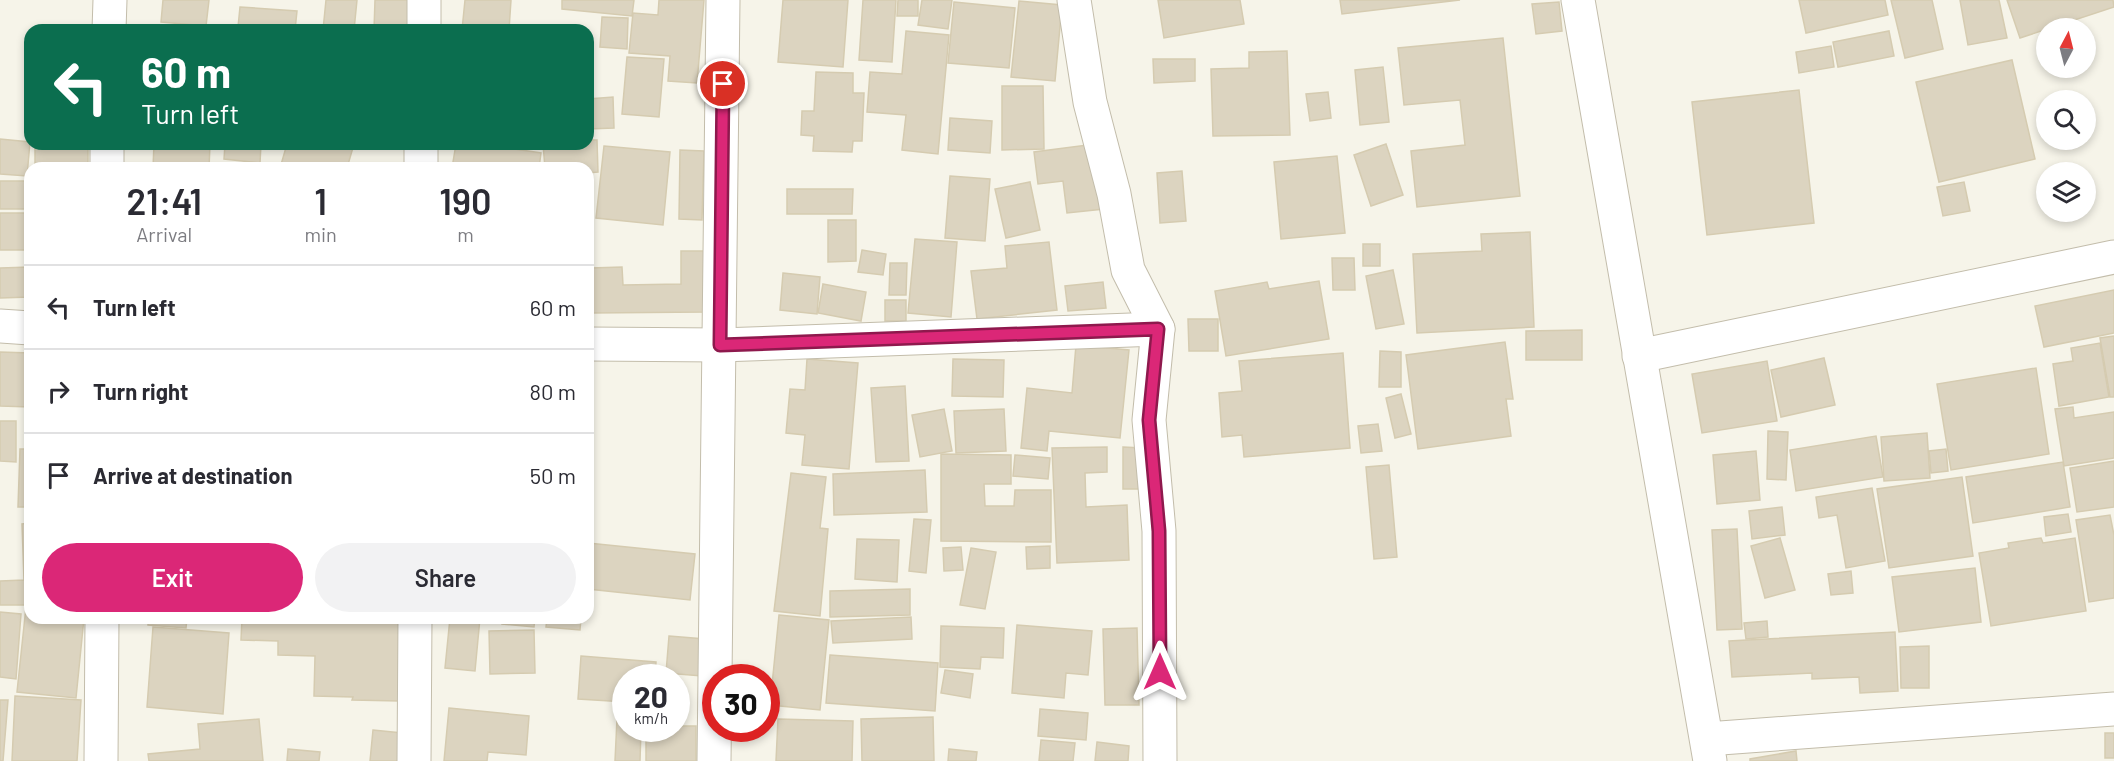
<!DOCTYPE html>
<html lang="en">
<head>
<meta charset="utf-8">
<style>
	body { margin:0; font-family:Barlow,sans-serif; background:#f2f2f3; color:#2b2b33; height:100vh; display:flex; flex-direction:column; font-size:22px; white-space:nowrap }
	* { box-sizing:border-box; margin:0 }
	p { font-size:20px; color:#7c7c81 }
	.icon { flex:none; width:33px; height:33px; fill:none; stroke:currentColor; stroke-width:2; stroke-linecap:round; stroke-linejoin:round }
	.map { position:relative; flex:1; overflow:hidden }
	.side { position:absolute; left:24px; top:162px; width:570px; height:462px; display:flex; flex-direction:column; background:#fff; border-radius:18px; box-shadow:0 3px 9px #0003 }
	.side>* { flex:none }
	.top-card { position:absolute; left:24px; top:24px; width:570px; height:126px; border-radius:18px; box-shadow:0 3px 9px #0003; background:#0b6e4f; color:#fff; overflow:hidden }
	.needle { width:39px; rotate:7deg }
	.buttons { position:absolute; left:2036px; top:18px; display:grid; gap:12px }
	.buttons a { display:grid; place-items:center; width:60px; height:60px; border-radius:50%; background:#fff; box-shadow:0 3px 9px #0003; font-size:30px }
	.speed { position:absolute; left:612px; top:664px; display:flex; gap:12px; font-size:30px; font-weight:700; text-align:center }
	.speed>* { display:grid; place-content:center; width:78px; height:78px; border-radius:50%; background:#fff; box-shadow:0 3px 9px #0003; line-height:1 }
	.speed small { font-size:15px; font-weight:400 }
	.speed .limit { border:9px solid #d22; background:#fff; color:#111 }
	.pin { position:absolute; display:grid; place-items:center; width:51px; height:51px; color:#fff; margin:-26px; border:3px solid #fff; border-radius:50%; box-shadow:0 2px 6px #0007 }
	.me { position:absolute; width:66px; margin:-33px; rotate:0deg; stroke-linejoin:round; filter:drop-shadow(0 0 4px #0008) }
	.turn { display:flex; align-items:center; gap:21px; height:126px; padding:0 18px; font-size:27px }
	.turn .icon { width:78px; height:78px; stroke-width:2.5 }
	.turn b { display:block; font-size:42px; line-height:51px }
	.eta { display:flex; justify-content:space-evenly; align-items:center; height:102px; text-align:center }
	.eta b { font-size:36px; font-weight:600; line-height:42px }
	.button { display:flex; gap:12px; margin-top:auto; padding:12px 18px }
	.button a { flex:1; height:69px; border-radius:36px; background:#db2777; color:#fff; font-size:24px; font-weight:600; line-height:69px; text-align:center }
	.button a+a { background:#f2f2f3; color:#2b2b33 }
	ul { padding:0; list-style:none }
	li { display:flex; align-items:center; gap:18px; height:84px; padding:0 18px; border-top:2px solid #e1e1e2 }
	li div { flex:1 }
	li b { display:block; font-size:22px }
	li em { font-style:normal }
	.map>svg:first-child { display:block }
</style>
</head>
<body>
<div class="map">
<svg width="2114" height="761" viewBox="0 0 2114 761">
	<rect width="100%" height="100%" fill="#f6f4e9"/>
	<g fill="#dcd4c0" stroke="#d5cbb0" stroke-width="1.5">
		<path d="M 163,0 L 209,0 L 206,26 L 161,22 Z"/>
		<path d="M 326,0 L 357,0 L 354,30 L 323,30 Z"/>
		<path d="M 375,0 L 410,0 L 408,30 L 374,30 Z"/>
		<path d="M 465,0 L 511,0 L 509,30 L 462,30 Z"/>
		<path d="M 562,0 L 634,0 L 632,16 L 562,9 Z"/>
		<path d="M 659,0 L 704,0 L 697,83 L 668,81 L 670,56 L 629,53 L 633,13 L 658,15 Z"/>
		<path d="M 783,0 L 848,0 L 843,67 L 778,62 Z"/>
		<path d="M 863,0 L 896,0 L 892,62 L 859,60 Z"/>
		<path d="M 898,0 L 918,0 L 918,16 L 897,16 Z"/>
		<path d="M 922,0 L 952,0 L 948,29 L 918,25 Z"/>
		<path d="M 1158,0 L 1240,0 L 1244,24 L 1164,38 Z"/>
		<path d="M 1340,0 L 1460,0 L 1342,14 Z"/>
		<path d="M 1799,0 L 1885,0 L 1888,15 L 1806,33 Z"/>
		<path d="M 1891,0 L 1932,0 L 1943,49 L 1905,58 Z"/>
		<path d="M 1960,0 L 1999,0 L 2007,38 L 1968,45 Z"/>
		<path d="M 2007,0 L 2113,0 L 2114,7 L 2020,38 Z"/>
		<path d="M 1019,1 L 1062,5 L 1055,81 L 1011,77 Z"/>
		<path d="M 954,2 L 1015,8 L 1009,68 L 948,63 Z"/>
		<path d="M 1559,2 L 1562,31 L 1536,34 L 1532,4 Z"/>
		<path d="M 240,7 L 297,11 L 295,30 L 238,27 Z"/>
		<path d="M 602,17 L 628,18 L 627,49 L 600,47 Z"/>
		<path d="M 906,31 L 949,35 L 938,154 L 902,150 L 906,115 L 867,112 L 870,72 L 902,74 Z"/>
		<path d="M 1889,31 L 1894,56 L 1838,67 L 1833,42 Z"/>
		<path d="M 1503,38 L 1520,196 L 1417,207 L 1411,151 L 1465,145 L 1460,100 L 1404,105 L 1398,48 Z"/>
		<path d="M 1831,46 L 1834,67 L 1799,73 L 1796,52 Z"/>
		<path d="M 1287,51 L 1290,135 L 1213,136 L 1211,69 L 1249,68 L 1249,52 Z"/>
		<path d="M 627,57 L 664,59 L 659,117 L 622,114 Z"/>
		<path d="M 1153,59 L 1195,59 L 1195,81 L 1154,83 Z"/>
		<path d="M 2012,60 L 2035,159 L 1939,182 L 1916,82 Z"/>
		<path d="M 1383,67 L 1389,122 L 1360,125 L 1355,70 Z"/>
		<path d="M 816,72 L 853,73 L 853,93 L 864,93 L 862,141 L 853,141 L 852,152 L 813,151 L 814,136 L 801,135 L 802,111 L 814,111 Z"/>
		<path d="M 1002,86 L 1043,86 L 1044,149 L 1002,150 Z"/>
		<path d="M 1799,90 L 1814,223 L 1707,235 L 1692,102 Z"/>
		<path d="M 1328,92 L 1331,118 L 1310,121 L 1306,94 Z"/>
		<path d="M 613,97 L 614,128 L 588,129 L 588,99 Z"/>
		<path d="M 950,118 L 992,121 L 990,153 L 948,150 Z"/>
		<path d="M 0,139 L 30,142 L 27,176 L 0,174 Z"/>
		<path d="M 588,140 L 597,140 L 598,172 L 588,173 L 588,168 L 545,168 L 543,144 L 588,144 Z"/>
		<rect x="35" y="144" width="53" height="24"/>
		<path d="M 154,144 L 210,144 L 209,168 L 153,168 Z"/>
		<path d="M 225,144 L 261,144 L 260,163 L 224,159 Z"/>
		<path d="M 287,144 L 354,144 L 347,168 L 280,168 Z"/>
		<path d="M 456,144 L 482,144 L 541,153 L 539,168 L 452,168 Z"/>
		<path d="M 1095,144 L 1104,209 L 1067,213 L 1063,181 L 1038,184 L 1034,152 Z"/>
		<path d="M 1386,144 L 1403,195 L 1371,206 L 1354,155 Z"/>
		<path d="M 604,146 L 670,152 L 663,225 L 596,218 Z"/>
		<path d="M 680,150 L 704,151 L 702,220 L 679,219 Z"/>
		<path d="M 1337,156 L 1345,233 L 1281,239 L 1274,162 Z"/>
		<path d="M 1182,171 L 1186,221 L 1160,223 L 1157,173 Z"/>
		<path d="M 950,176 L 990,179 L 985,241 L 945,238 Z"/>
		<rect x="0" y="181" width="30" height="28"/>
		<path d="M 1030,182 L 1040,230 L 1006,238 L 995,189 Z"/>
		<path d="M 1964,182 L 1970,211 L 1943,216 L 1937,187 Z"/>
		<path d="M 787,189 L 853,189 L 852,214 L 787,214 Z"/>
		<rect x="0" y="213" width="30" height="37"/>
		<path d="M 828,220 L 856,220 L 856,261 L 828,262 Z"/>
		<path d="M 1530,232 L 1534,327 L 1417,333 L 1413,254 L 1482,251 L 1481,234 Z"/>
		<path d="M 915,239 L 957,242 L 951,317 L 908,313 Z"/>
		<path d="M 1049,242 L 1057,310 L 977,319 L 971,271 L 1007,268 L 1005,246 Z"/>
		<rect x="1363" y="244" width="17" height="22"/>
		<path d="M 862,250 L 886,254 L 883,275 L 858,272 Z"/>
		<path d="M 681,251 L 705,251 L 705,312 L 591,313 L 591,268 L 622,267 L 623,285 L 681,284 Z"/>
		<path d="M 1332,258 L 1354,258 L 1355,290 L 1333,290 Z"/>
		<path d="M 890,263 L 907,263 L 906,295 L 889,295 Z"/>
		<path d="M 30,267 L 30,297 L 0,298 L 0,268 Z"/>
		<path d="M 1393,270 L 1404,324 L 1376,329 L 1366,276 Z"/>
		<path d="M 783,273 L 820,277 L 817,314 L 780,310 Z"/>
		<path d="M 1319,281 L 1329,339 L 1226,356 L 1215,291 L 1267,282 L 1269,289 Z"/>
		<path d="M 1103,282 L 1106,308 L 1068,311 L 1065,286 Z"/>
		<path d="M 823,284 L 866,292 L 861,321 L 818,313 Z"/>
		<path d="M 2114,290 L 2114,333 L 2044,347 L 2035,306 Z"/>
		<rect x="885" y="300" width="21" height="21"/>
		<path d="M 1188,319 L 1218,319 L 1218,351 L 1189,351 Z"/>
		<path d="M 1582,330 L 1582,360 L 1526,360 L 1526,331 Z"/>
		<path d="M 2114,336 L 2114,397 L 2110,397 L 2100,338 Z"/>
		<path d="M 1505,342 L 1513,399 L 1506,399 L 1511,436 L 1418,449 L 1406,355 Z"/>
		<path d="M 2100,343 L 2109,397 L 2059,406 L 2053,364 L 2073,361 L 2071,348 Z"/>
		<path d="M 1076,345 L 1129,350 L 1120,438 L 1049,431 L 1047,451 L 1021,448 L 1027,388 L 1072,393 Z"/>
		<path d="M 1380,351 L 1401,352 L 1401,387 L 1379,387 Z"/>
		<path d="M 0,352 L 30,353 L 30,407 L 0,406 Z"/>
		<path d="M 1343,353 L 1350,448 L 1244,457 L 1242,435 L 1222,437 L 1219,393 L 1242,391 L 1239,361 Z"/>
		<path d="M 1824,358 L 1835,405 L 1781,417 L 1771,370 Z"/>
		<path d="M 807,359 L 858,363 L 849,469 L 802,465 L 805,435 L 786,433 L 790,389 L 805,390 Z"/>
		<path d="M 953,359 L 1004,360 L 1003,397 L 952,396 Z"/>
		<path d="M 1767,361 L 1777,421 L 1702,433 L 1692,374 Z"/>
		<path d="M 2036,368 L 2049,454 L 1951,470 L 1937,384 Z"/>
		<path d="M 905,386 L 909,461 L 876,462 L 871,388 Z"/>
		<path d="M 1401,394 L 1411,434 L 1395,438 L 1386,398 Z"/>
		<path d="M 2073,407 L 2074,418 L 2114,412 L 2114,458 L 2064,466 L 2055,409 Z"/>
		<path d="M 944,409 L 952,451 L 920,457 L 912,415 Z"/>
		<path d="M 1004,409 L 1006,451 L 956,453 L 954,411 Z"/>
		<path d="M 0,421 L 16,421 L 16,462 L 0,461 Z"/>
		<path d="M 1378,424 L 1382,451 L 1361,453 L 1358,426 Z"/>
		<path d="M 1768,431 L 1788,432 L 1786,480 L 1767,479 Z"/>
		<path d="M 1927,433 L 1930,478 L 1884,481 L 1881,437 Z"/>
		<path d="M 1876,436 L 1883,477 L 1796,491 L 1790,450 Z"/>
		<path d="M 1107,447 L 1107,472 L 1085,473 L 1086,507 L 1127,505 L 1129,560 L 1057,563 L 1052,448 Z"/>
		<path d="M 1123,447 L 1142,448 L 1141,489 L 1123,489 Z"/>
		<path d="M 20,449 L 30,449 L 30,507 L 18,507 Z"/>
		<path d="M 1946,449 L 1948,471 L 1931,473 L 1929,451 Z"/>
		<path d="M 1756,451 L 1760,500 L 1717,504 L 1713,455 Z"/>
		<path d="M 941,454 L 1011,455 L 1011,484 L 984,484 L 985,506 L 1014,506 L 1015,490 L 1051,490 L 1051,542 L 941,541 Z"/>
		<path d="M 1015,455 L 1050,458 L 1048,479 L 1013,476 Z"/>
		<path d="M 2114,461 L 2114,507 L 2077,512 L 2070,468 Z"/>
		<path d="M 2063,462 L 2070,507 L 1973,523 L 1966,477 Z"/>
		<path d="M 1389,465 L 1397,557 L 1374,559 L 1366,467 Z"/>
		<path d="M 925,470 L 927,512 L 834,515 L 833,474 Z"/>
		<path d="M 791,473 L 826,477 L 820,528 L 828,529 L 820,616 L 774,611 Z"/>
		<path d="M 1962,477 L 1973,556 L 1889,568 L 1877,489 Z"/>
		<path d="M 1872,488 L 1885,561 L 1846,568 L 1837,515 L 1819,518 L 1816,497 Z"/>
		<path d="M 1782,507 L 1785,535 L 1752,539 L 1749,511 Z"/>
		<path d="M 2068,514 L 2071,532 L 2046,536 L 2044,517 Z"/>
		<path d="M 2110,515 L 2114,535 L 2114,598 L 2089,602 L 2076,520 Z"/>
		<path d="M 914,519 L 931,520 L 926,573 L 909,571 Z"/>
		<path d="M 30,523 L 30,605 L 0,605 L 0,581 L 24,580 L 22,524 Z"/>
		<path d="M 1737,529 L 1742,629 L 1717,630 L 1712,530 Z"/>
		<path d="M 1780,538 L 1795,590 L 1765,598 L 1751,546 Z"/>
		<path d="M 2041,538 L 2043,543 L 2075,538 L 2086,611 L 1991,626 L 1979,553 L 2009,548 L 2008,543 Z"/>
		<path d="M 857,539 L 899,540 L 897,582 L 855,579 Z"/>
		<path d="M 588,543 L 695,554 L 690,600 L 588,589 Z"/>
		<path d="M 1050,546 L 1050,568 L 1027,569 L 1026,547 Z"/>
		<path d="M 961,547 L 963,570 L 944,571 L 943,548 Z"/>
		<path d="M 971,548 L 996,552 L 985,609 L 960,605 Z"/>
		<path d="M 1975,568 L 1981,622 L 1899,632 L 1892,577 Z"/>
		<path d="M 1851,571 L 1853,593 L 1831,595 L 1828,574 Z"/>
		<path d="M 910,589 L 910,615 L 830,617 L 830,591 Z"/>
		<path d="M 26,607 L 30,607 L 30,618 L 84,618 L 76,698 L 17,692 Z"/>
		<path d="M 0,612 L 21,614 L 16,679 L 0,677 Z"/>
		<path d="M 779,615 L 829,620 L 820,710 L 770,705 Z"/>
		<path d="M 911,617 L 912,639 L 833,643 L 831,621 Z"/>
		<path d="M 148,618 L 187,618 L 186,628 L 148,625 Z"/>
		<path d="M 242,618 L 401,618 L 399,701 L 352,700 L 353,697 L 314,696 L 315,656 L 278,655 L 278,641 L 241,640 Z"/>
		<path d="M 450,618 L 480,618 L 475,671 L 445,668 Z"/>
		<path d="M 503,618 L 535,618 L 534,627 L 502,624 Z"/>
		<path d="M 547,618 L 581,618 L 580,630 L 546,627 Z"/>
		<path d="M 1767,621 L 1768,637 L 1746,639 L 1744,623 Z"/>
		<path d="M 1017,625 L 1092,631 L 1088,675 L 1066,673 L 1064,698 L 1012,693 Z"/>
		<path d="M 941,626 L 1004,628 L 1003,658 L 981,657 L 980,669 L 940,667 Z"/>
		<path d="M 153,627 L 229,633 L 223,714 L 147,707 Z"/>
		<path d="M 1137,628 L 1139,705 L 1105,705 L 1103,629 Z"/>
		<path d="M 534,630 L 535,673 L 490,674 L 489,631 Z"/>
		<path d="M 1895,632 L 1898,691 L 1860,693 L 1859,677 L 1812,679 L 1812,673 L 1732,677 L 1729,641 Z"/>
		<path d="M 669,636 L 705,639 L 702,676 L 666,673 Z"/>
		<path d="M 1929,646 L 1929,688 L 1901,688 L 1900,647 Z"/>
		<path d="M 830,655 L 938,663 L 935,711 L 826,703 Z"/>
		<path d="M 581,656 L 656,662 L 655,678 L 626,678 L 626,702 L 578,699 Z"/>
		<path d="M 945,670 L 973,674 L 970,698 L 941,693 Z"/>
		<path d="M 15,696 L 81,700 L 77,761 L 12,761 Z"/>
		<path d="M 0,700 L 8,700 L 3,761 L 0,761 Z"/>
		<path d="M 449,708 L 529,716 L 526,755 L 488,752 L 487,761 L 444,761 Z"/>
		<path d="M 1040,709 L 1088,713 L 1086,740 L 1038,736 Z"/>
		<path d="M 933,717 L 934,761 L 862,761 L 861,719 Z"/>
		<path d="M 259,719 L 263,761 L 149,761 L 148,754 L 200,749 L 198,724 Z"/>
		<path d="M 617,719 L 626,719 L 626,729 L 641,729 L 640,761 L 615,761 Z"/>
		<path d="M 778,719 L 853,721 L 852,761 L 776,761 Z"/>
		<path d="M 676,726 L 696,726 L 696,761 L 646,761 L 646,729 L 676,729 Z"/>
		<path d="M 373,730 L 402,733 L 399,761 L 370,761 Z"/>
		<rect x="2105" y="733" width="9" height="25"/>
		<path d="M 1041,740 L 1075,743 L 1073,761 L 1039,761 Z"/>
		<path d="M 1097,742 L 1129,746 L 1128,761 L 1095,761 Z"/>
		<path d="M 288,749 L 320,752 L 319,761 L 287,761 Z"/>
		<path d="M 949,749 L 977,752 L 976,761 L 948,761 Z"/>
		<path d="M 1796,751 L 1797,761 L 1750,761 L 1750,759 Z"/>
	</g>
	<g fill="none" stroke-linecap="round" stroke-linejoin="round">
		<defs>
			<g id="street">
				<path d="M 1074,0 L 1090,102 L 1114,194 L 1128,270 L 1158,329 L 1149,420 L 1159,531 L 1160,761"/>
				<path d="M 1578,0 L 1710,761"/>
				<path d="M 109,30 L 110,0"/>
				<path d="M 424,30 L 424,0"/>
				<path d="M 107,168 L 107,144"/>
				<path d="M 421,168 L 421,144"/>
				<path d="M 0,326 L 30,328"/>
				<path d="M 588,344 L 720,345 L 1158,329"/>
				<path d="M 1639,356 L 2114,257"/>
				<path d="M 1707,739 L 2114,709"/>
				<path d="M 101,761 L 102,618"/>
				<path d="M 414,761 L 415,618"/>
				<path d="M 714,761 L 723,0"/>
			</g>
		</defs>
		<use href="#street" stroke="#c3bdab" stroke-width="35"/>
		<use href="#street" stroke="#fff" stroke-width="33"/>
	</g>
	<g fill="none" stroke-linecap="round" stroke-linejoin="round">
		<defs>
			<path id="route" d="M 723,84 L 720,345 L 1158,329 L 1149,420 L 1159,531 L 1160,672"/>
		</defs>
		<use href="#route" stroke="#8e194d" stroke-width="15"/>
		<use href="#route" stroke="#db2777" stroke-width="10"/>
	</g>
</svg>
<div class="buttons">
<a><svg class="needle" viewBox="-14 -14 28 28"><path d="M0-13l5 13h-10z" fill="#e53935"/><path d="M0 13l5-13h-10z" fill="#7c7c81"/></svg></a>
<a><svg class="icon" aria-label="search" viewBox="0 0 24 24"><circle cx="10" cy="10" r="6"/><path d="M15 15l6 6"/></svg></a>
<a><svg class="icon" aria-label="layers" viewBox="0 0 24 24"><path d="M12 4l9 5-9 5-9-5zM3 14l9 5 9-5"/></svg></a>
</div>
<div class="speed"><div>20<small>km/h</small></div><div class="limit">30</div></div>
<div class="pin" style="left:723px;top:84px;background:#d93025"><svg class="icon" aria-label="arrive" viewBox="0 0 24 24"><path d="M6 21V4h12l-3 4 3 4H6"/></svg></div>
<svg class="me" style="left:1160px;top:672px" viewBox="-20 -20 40 40"><path d="M0-17L14 15 0 8-14 15z" fill="#db2777" stroke="#fff" stroke-width="4"/></svg>
<div class="top-card">
<div class="turn"><svg class="icon" aria-label="left" viewBox="0 0 24 24"><path d="M17 20v-9H6M10 6l-5 5 5 5"/></svg><div><b>60 m</b>Turn left</div></div>
</div>
<section class="side">
<div class="eta">
<div><b>21:41</b><p>Arrival</p></div>
<div><b>1</b><p>min</p></div>
<div><b>190</b><p>m</p></div>
</div>
<ul>
<li><svg class="icon" aria-label="left" viewBox="0 0 24 24"><path d="M17 20v-9H6M10 6l-5 5 5 5"/></svg><div><b>Turn left</b></div><em>60 m</em></li>
<li><svg class="icon" aria-label="right" viewBox="0 0 24 24"><path d="M7 20v-9h11M14 6l5 5-5 5"/></svg><div><b>Turn right</b></div><em>80 m</em></li>
<li><svg class="icon" aria-label="arrive" viewBox="0 0 24 24"><path d="M6 21V4h12l-3 4 3 4H6"/></svg><div><b>Arrive at destination</b></div><em>50 m</em></li>
</ul>
<div class="button"><a>Exit</a><a>Share</a></div>
</section>
</div>
</body>
</html>
